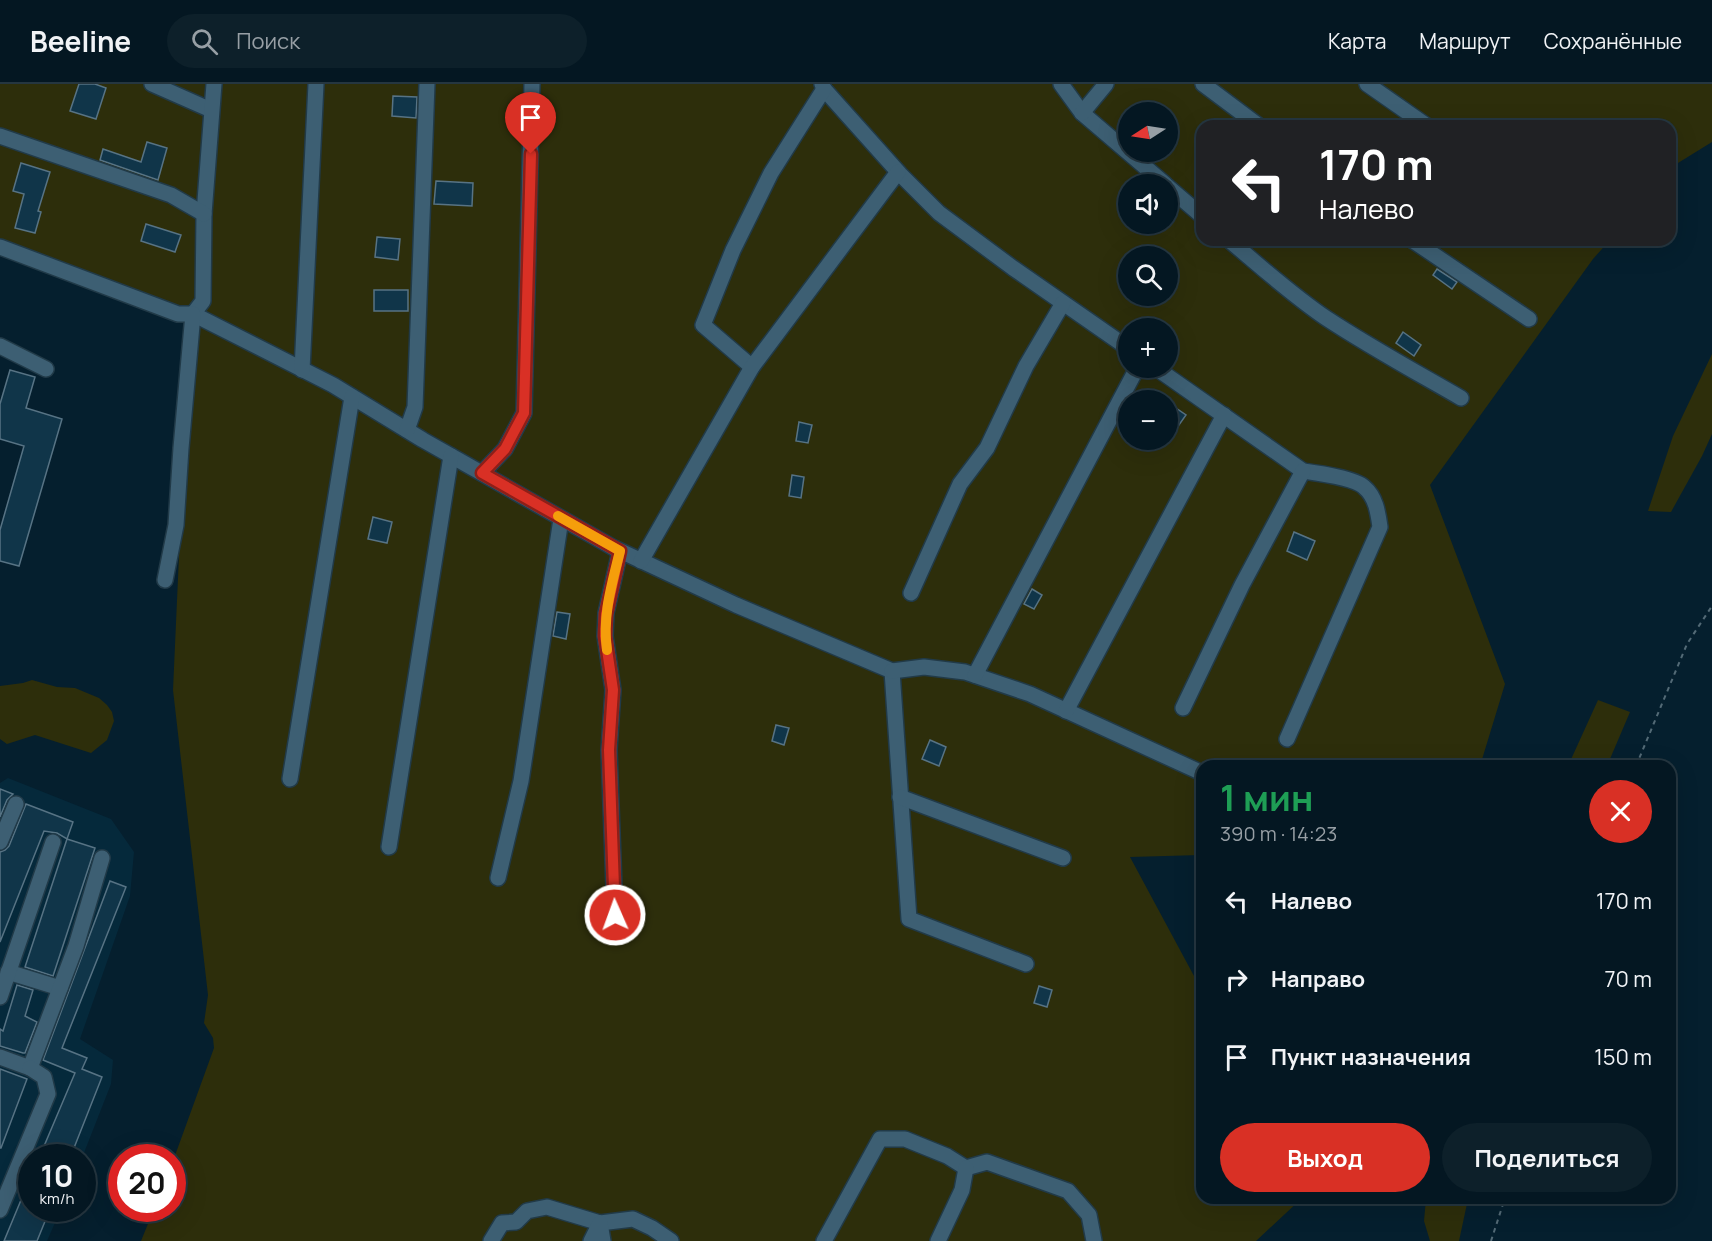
<!DOCTYPE html>
<html lang="ru">
<head>
<meta charset="utf-8">
<style>
	body { margin:0; font-family:Manrope,sans-serif; background:#0d202a; color:#f1f3f6; height:100vh; display:flex; flex-direction:column; font-size:22px; white-space:nowrap }
	* { box-sizing:border-box; margin:0 }
	p { font-size:20px; color:#979fa5 }
	.icon { flex:none; width:33px; height:33px; fill:none; stroke:currentColor; stroke-width:2; stroke-linecap:round; stroke-linejoin:round }
	.map { position:relative; flex:1; overflow:hidden }
	.details { position:absolute; left:1196px; top:676px; width:480px; height:444px; display:flex; flex-direction:column; background:#041722; border-radius:18px; box-shadow:0 6px 24px #0002,0 0 0 2px #253640 }
	.details>* { flex:none }
	.banner { position:absolute; left:1196px; top:36px; width:480px; height:126px; border-radius:18px; box-shadow:0 6px 24px #0002,0 0 0 2px #253640; background:#202124; color:#fff; overflow:hidden }
	.needle { width:39px; rotate:258deg }
	.fabs { position:absolute; left:1118px; top:18px; display:grid; gap:12px }
	.fabs a { display:grid; place-items:center; width:60px; height:60px; border-radius:50%; background:#041722; box-shadow:0 6px 24px #0002,0 0 0 2px #253640; font-size:30px }
	.speed { position:absolute; left:18px; top:1060px; display:flex; gap:12px; font-size:30px; font-weight:700; text-align:center }
	.speed>* { display:grid; place-content:center; width:78px; height:78px; border-radius:50%; background:#041722; box-shadow:0 6px 24px #0002,0 0 0 2px #253640; line-height:1 }
	.speed small { font-size:15px; font-weight:400 }
	.speed .limit { border:9px solid #d22; background:#fff; color:#111 }
	.pin { position:absolute; display:grid; place-items:center; width:51px; height:51px; color:#fff; margin:-62px -26px; border-radius:50% 50% 50% 0; rotate:-45deg; box-shadow:0 0 6px #0007 }
	.pin .icon { rotate:45deg }
	.me { position:absolute; width:66px; margin:-33px; rotate:358deg; stroke-linejoin:round; filter:drop-shadow(0 0 4px #0008) }
	.turn { display:flex; align-items:center; gap:21px; height:126px; padding:0 24px; font-size:27px }
	.turn .icon { width:78px; height:78px; stroke-width:2.5 }
	.turn b { display:block; font-size:42px; line-height:51px }
	.round { display:grid; place-items:center; flex:none; width:63px; height:63px; border-radius:32px; background:#0d202a }
	.head { display:flex; align-items:center; justify-content:space-between; height:102px; padding:0 24px }
	h1 { font-size:36px; font-weight:700; line-height:45px; color:#1e9e55 }
	.button { display:flex; gap:12px; margin-top:auto; padding:12px 24px }
	.button a { flex:1; height:69px; border-radius:36px; background:#d93025; color:#fff; font-size:24px; font-weight:700; line-height:69px; text-align:center }
	.button a+a { background:#0d202a; color:#f1f3f6 }
	ul { padding:0; list-style:none }
	li { display:flex; align-items:center; gap:18px; height:78px; padding:0 24px }
	li div { flex:1 }
	li b { display:block; font-size:22px }
	li em { font-style:normal }
	header { display:flex; align-items:center; gap:36px; box-sizing:border-box; height:84px; padding:0 30px; background:#041722; border-bottom:2px solid #253640 }
	header strong { font-size:28px }
	nav { display:flex; gap:33px; margin-inline-start:auto; font-size:21px }
	.search { width:420px; height:54px; background:#0d202a; display:flex; align-items:center; gap:15px; box-sizing:border-box; padding:0 21px; border-radius:33px; color:#979fa5; font-size:22px }
	.map>svg:first-child { display:block }
</style>
</head>
<body>
<header>
<strong>Beeline</strong>
<div class="search"><svg class="icon" aria-label="search" viewBox="0 0 24 24"><circle cx="10" cy="10" r="6"/><path d="M15 15l6 6"/></svg>Поиск</div>
<nav><a>Карта</a><a>Маршрут</a><a>Сохранённые</a></nav>
</header>
<div class="map">
<svg width="1712" height="1157" viewBox="0 0 1712 1157">
	<rect width="100%" height="100%" fill="#051f2e"/>
	<path fill="#05293b" d="M 8,694 L 111,735 L 134,768 L 130,812 L 80,955 L 113,976 L 111,1000 L 82,1074 L 32,1074 L 32,1125 L 61,1125 L 47,1157 L 0,1157 L 0,699 Z"/>
	<g fill="#2d2e0b" fill-rule="evenodd">
		<path d="M 0,0 L 1712,0 L 1712,58 L 1678,79 L 1670,88 L 1670,42 L 1202,42 L 1202,156 L 1610,156 L 1593,175 L 1430,401 L 1505,600 L 1480,682 L 1202,682 L 1201,771 L 1130,773 L 1201,905 L 1202,1114 L 1301,1115 L 1256,1157 L 141,1157 L 154,1125 L 172,1125 L 173,1077 L 214,964 L 213,954 L 204,939 L 208,911 L 173,606 L 181,427 L 195,233 L 0,158 ZM 1128,28 L 1167,28 L 1167,68 L 1128,68 ZM 1128,100 L 1167,100 L 1167,140 L 1128,140 ZM 1128,172 L 1167,172 L 1167,212 L 1128,212 ZM 1128,244 L 1167,244 L 1167,284 L 1128,284 ZM 1128,316 L 1167,316 L 1167,356 L 1128,356 Z"/>
		<path d="M 1712,270 L 1712,350 L 1702,372 L 1671,428 L 1648,427 L 1673,352 Z"/>
		<path d="M 32,596 L 57,603 L 75,604 L 99,614 L 107,621 L 112,628 L 114,637 L 107,656 L 91,669 L 35,651 L 7,660 L 0,655 L 0,602 L 23,599 Z"/>
		<path d="M 1598,616 L 1630,628 L 1607,682 L 1568,682 Z"/>
		<path d="M 1426,1115 L 1468,1115 L 1459,1157 L 1430,1157 L 1424,1137 Z"/>
	</g>
	<g fill="#103549" stroke="#577384" stroke-width="1.5">
		<path d="M 79,0 L 95,0 L 106,4 L 96,35 L 70,27 Z"/>
		<path d="M 393,12 L 417,13 L 416,34 L 392,32 Z"/>
		<path d="M 147,58 L 167,64 L 158,96 L 100,76 L 103,65 L 141,78 Z"/>
		<path d="M 21,79 L 50,88 L 38,127 L 41,128 L 35,149 L 15,144 L 24,110 L 13,107 Z"/>
		<path d="M 436,97 L 473,99 L 472,122 L 434,120 Z"/>
		<path d="M 146,140 L 181,151 L 175,168 L 141,157 Z"/>
		<path d="M 377,153 L 400,155 L 398,176 L 375,173 Z"/>
		<path d="M 1437,185 L 1457,198 L 1452,205 L 1433,191 Z"/>
		<rect x="374" y="206" width="34" height="21"/>
		<path d="M 1403,248 L 1421,261 L 1414,272 L 1396,259 Z"/>
		<path d="M 10,286 L 35,293 L 26,324 L 62,335 L 19,482 L 0,477 L 0,446 L 24,362 L 0,355 L 0,320 Z"/>
		<path d="M 1167,318 L 1186,331 L 1167,358 Z"/>
		<path d="M 799,338 L 812,341 L 808,359 L 796,357 Z"/>
		<path d="M 792,391 L 804,393 L 801,414 L 789,412 Z"/>
		<path d="M 373,433 L 392,438 L 387,459 L 368,455 Z"/>
		<path d="M 1294,448 L 1315,457 L 1307,476 L 1287,467 Z"/>
		<path d="M 1032,505 L 1042,511 L 1034,525 L 1024,520 Z"/>
		<path d="M 557,528 L 570,530 L 566,555 L 553,552 Z"/>
		<path d="M 776,641 L 789,644 L 784,661 L 772,657 Z"/>
		<path d="M 930,656 L 946,663 L 939,682 L 922,675 Z"/>
		<path d="M 0,705 L 13,710 L 7,716 L 0,733 Z"/>
		<path d="M 26,720 L 73,738 L 67,755 L 57,749 L 44,747 L 0,858 L 0,768 L 5,766 L 9,762 Z"/>
		<path d="M 67,755 L 95,764 L 53,892 L 25,883 Z"/>
		<path d="M 110,797 L 126,803 L 62,964 L 87,974 L 82,985 L 102,993 L 70,1074 L 39,1074 L 75,989 L 43,976 Z"/>
		<path d="M 17,901 L 33,906 L 25,932 L 37,938 L 25,969 L 23,969 L 0,962 L 0,945 L 3,947 Z"/>
		<path d="M 1039,902 L 1052,906 L 1047,923 L 1034,919 Z"/>
		<path d="M 0,985 L 27,995 L 1,1064 L 0,1064 Z"/>
		<path d="M 31,1092 L 32,1125 L 50,1125 L 37,1157 L 4,1157 Z"/>
	</g>
	<g fill="none" stroke-linecap="round" stroke-linejoin="round">
		<defs>
			<g id="minor">
				<path d="M 152,0 L 211,26"/>
				<path d="M 214,0 L 204,130 L 203,217 L 193,230 L 333,301 L 423,356 L 614,464 L 736,521 L 892,587 L 909,835 L 1026,880"/>
				<path d="M 822,0 L 824,5 L 900,90 L 939,129 L 1013,184 L 1128,264"/>
				<path d="M 1061,0 L 1082,29 L 1165,100"/>
				<path d="M 1203,0 L 1259,42"/>
				<path d="M 1367,0 L 1427,42"/>
				<path d="M 1082,29 L 1106,0"/>
				<path d="M 0,52 L 171,111 L 204,130"/>
				<path d="M 1167,102 L 1202,132"/>
				<path d="M 1229,156 C 1261,183 1292,211 1326,234 C 1370,263 1416,288 1461,314"/>
				<path d="M 1412,156 L 1529,235"/>
				<path d="M 0,163 L 178,230 L 193,230 L 181,364 L 176,441 L 165,496"/>
				<path d="M 0,262 L 46,285"/>
				<path d="M 752,283 L 703,241 L 733,166 L 771,89 L 824,5"/>
				<path d="M 1156,284 L 1303,387 C 1317,389 1355,394 1364,403 C 1376,413 1378,429 1380,443 L 1287,655"/>
				<path d="M 302,286 L 316,0"/>
				<path d="M 407,346 L 415,323 L 427,0"/>
				<path d="M 482,389 L 505,365 L 524,329 L 532,0"/>
				<path d="M 641,477 L 752,283 L 898,88"/>
				<path d="M 911,509 L 960,400 L 987,364 L 1026,282 L 1063,219"/>
				<path d="M 892,587 L 924,583 L 965,588 L 1030,610 L 1202,689"/>
				<path d="M 975,591 L 1137,284"/>
				<path d="M 1183,624 L 1242,501 L 1303,387"/>
				<path d="M 1066,627 L 1224,331"/>
				<path d="M 290,695 L 352,313"/>
				<path d="M 900,713 L 1063,774"/>
				<path d="M 0,758 L 16,720"/>
				<path d="M 389,763 L 451,372"/>
				<path d="M 498,794 L 521,697 L 561,435"/>
				<path d="M 615,831 L 609,666 L 613,606 L 605,552 L 606,529 L 620,467"/>
				<path d="M 8,888 L 60,904"/>
				<path d="M 0,913 L 53,758"/>
				<path d="M 0,973 L 30,984 L 76,862 L 102,774"/>
				<path d="M 0,1126 L 48,1010 L 44,993 L 30,984"/>
				<path d="M 491,1157 L 502,1139 L 516,1138 L 527,1127 L 547,1123 L 600,1139 L 633,1135 L 652,1144 L 671,1157"/>
				<path d="M 591,1157 L 600,1139 L 603,1157"/>
				<path d="M 824,1157 L 880,1055 L 905,1055 L 947,1072 L 966,1084 L 987,1078 L 1068,1107 L 1089,1131 L 1094,1157"/>
				<path d="M 938,1157 L 962,1106 L 966,1084"/>
			</g>
		</defs>
		<use href="#minor" stroke="#213a48" stroke-width="18"/>
		<g stroke="#536a76" stroke-width="2" stroke-dasharray="4.5 4.5" stroke-linecap="butt">
			<path d="M 1636,682 L 1687,560 L 1712,522"/>
			<path d="M 1491,1157 L 1505,1114"/>
		</g>
		<use href="#minor" stroke="#3d5f73" stroke-width="15"/>
	</g>
	<g fill="none" stroke-linecap="round" stroke-linejoin="round">
		<defs>
			<path id="route" d="M 531,70 L 524,329 L 505,365 L 482,389 L 620,467 L 606,530 L 605,552 L 613,606 L 609,666 L 615,831"/>
		</defs>
		<use href="#route" stroke="#8d1f18" stroke-width="15"/>
		<use href="#route" stroke="#d93025" stroke-width="10"/>
		<path stroke="#f59e0b" stroke-width="10" d="M 558,432 L 620,467 C 612,500 602,532 607,566"/>
	</g>
</svg>
<div class="fabs">
<a><svg class="needle" viewBox="-14 -14 28 28"><path d="M0-13l5 13h-10z" fill="#e53935"/><path d="M0 13l5-13h-10z" fill="#979fa5"/></svg></a>
<a><svg class="icon" aria-label="sound" viewBox="0 0 24 24"><path d="M4 9h4l5-4v14l-5-4H4zM17 9q2 3 0 6"/></svg></a>
<a><svg class="icon" aria-label="search" viewBox="0 0 24 24"><circle cx="10" cy="10" r="6"/><path d="M15 15l6 6"/></svg></a>
<a>+</a>
<a>−</a>
</div>
<div class="speed"><div>10<small>km/h</small></div><div class="limit">20</div></div>
<div class="pin" style="left:531px;top:70px;background:#d93025"><svg class="icon" aria-label="arrive" viewBox="0 0 24 24"><path d="M6 21V4h12l-3 4 3 4H6"/></svg></div>
<svg class="me" style="left:615px;top:831px" viewBox="-20 -20 40 40"><circle r="17" fill="#d93025" stroke="#fff" stroke-width="3"/><path d="M0-11L8 9 0 5-8 9z" fill="#fff"/></svg>
<div class="banner">
<div class="turn"><svg class="icon" aria-label="left" viewBox="0 0 24 24"><path d="M17 20v-9H6M10 6l-5 5 5 5"/></svg><div><b>170 m</b>Налево</div></div>
</div>
<section class="details">
<div class="head"><div><h1>1 мин</h1><p>390 m · 14:23</p></div><a class="round" style="background:#d93025;color:#fff"><svg class="icon" aria-label="close" viewBox="0 0 24 24"><path d="M6 6l12 12M18 6L6 18"/></svg></a></div>
<ul>
<li><svg class="icon" aria-label="left" viewBox="0 0 24 24"><path d="M17 20v-9H6M10 6l-5 5 5 5"/></svg><div><b>Налево</b></div><em>170 m</em></li>
<li><svg class="icon" aria-label="right" viewBox="0 0 24 24"><path d="M7 20v-9h11M14 6l5 5-5 5"/></svg><div><b>Направо</b></div><em>70 m</em></li>
<li><svg class="icon" aria-label="arrive" viewBox="0 0 24 24"><path d="M6 21V4h12l-3 4 3 4H6"/></svg><div><b>Пункт назначения</b></div><em>150 m</em></li>
</ul>
<div class="button"><a>Выход</a><a>Поделиться</a></div>
</section>
</div>
</body>
</html>
